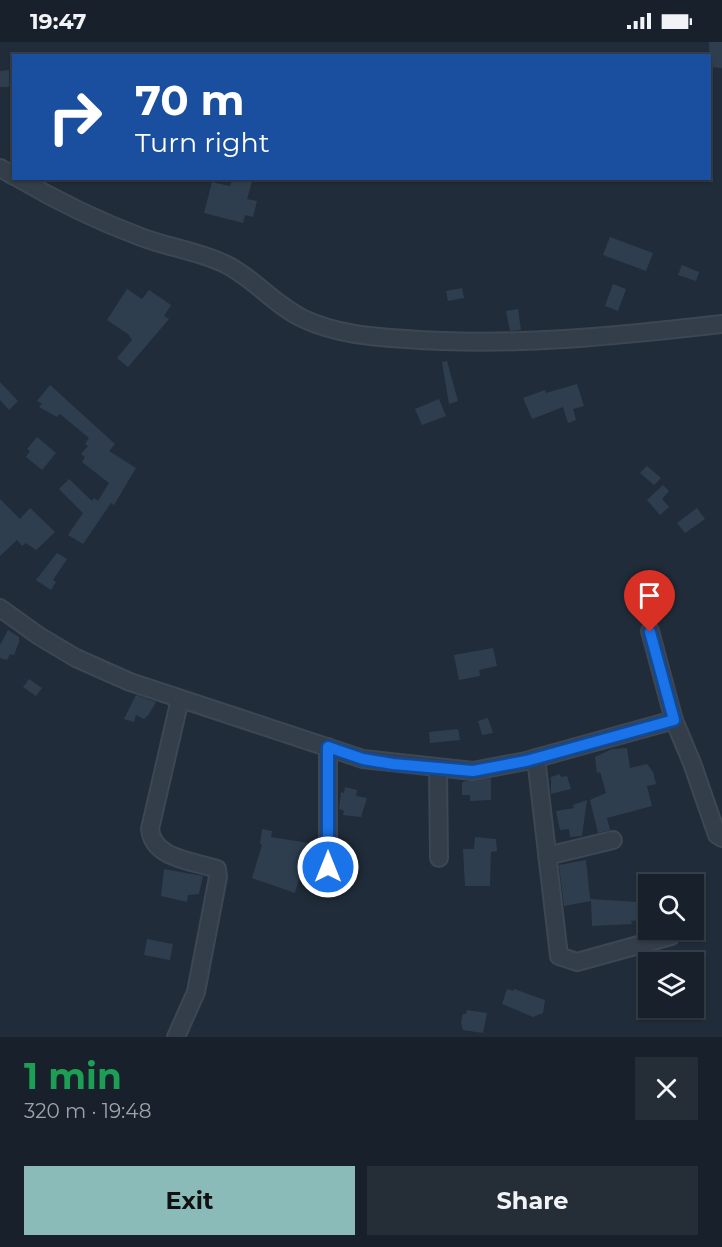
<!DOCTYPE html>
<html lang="en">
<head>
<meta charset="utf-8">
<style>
	body { margin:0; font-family:Montserrat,sans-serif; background:#252e37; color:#f1f3f6; height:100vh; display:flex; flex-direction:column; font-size:22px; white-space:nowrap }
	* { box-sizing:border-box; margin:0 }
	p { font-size:20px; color:#9fa3a9 }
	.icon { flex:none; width:33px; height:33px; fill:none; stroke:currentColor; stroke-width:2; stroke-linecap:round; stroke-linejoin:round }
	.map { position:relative; height:995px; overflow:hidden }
	.sheet { display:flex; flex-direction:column; background:#18212b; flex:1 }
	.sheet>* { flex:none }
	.hud { position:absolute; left:12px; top:12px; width:699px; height:126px; border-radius:0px; box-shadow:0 2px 4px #0004,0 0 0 2px #363e47; background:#1a4fa0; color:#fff; overflow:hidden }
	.fabs { position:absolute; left:638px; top:832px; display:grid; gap:12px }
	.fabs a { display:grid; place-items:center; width:66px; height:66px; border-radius:0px; background:#18212b; box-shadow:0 2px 4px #0004,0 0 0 2px #363e47; font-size:30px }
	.pin { position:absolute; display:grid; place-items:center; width:51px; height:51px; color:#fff; margin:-62px -26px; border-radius:50% 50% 50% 0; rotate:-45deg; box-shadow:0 0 6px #0007 }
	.pin .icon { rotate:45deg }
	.me { position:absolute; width:66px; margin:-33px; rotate:0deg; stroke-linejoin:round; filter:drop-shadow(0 0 4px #0008) }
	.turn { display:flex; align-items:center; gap:21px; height:126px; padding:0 24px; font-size:27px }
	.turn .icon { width:78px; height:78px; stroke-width:2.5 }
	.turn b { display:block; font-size:42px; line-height:51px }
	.round { display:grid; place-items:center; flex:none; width:63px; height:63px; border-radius:0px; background:#252e37 }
	.headline { display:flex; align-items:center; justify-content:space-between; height:102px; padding:0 24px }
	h1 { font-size:36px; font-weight:700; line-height:45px; color:#1e9e55 }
	.button { display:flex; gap:12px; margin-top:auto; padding:12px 24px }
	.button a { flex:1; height:69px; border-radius:0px; background:#8bbbb9; color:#111; font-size:24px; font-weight:700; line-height:69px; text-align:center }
	.button a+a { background:#252e37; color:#f1f3f6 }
	.status { display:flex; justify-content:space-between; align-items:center; height:42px; padding:0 30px; background:#18212b; direction:ltr }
	.status svg { height:16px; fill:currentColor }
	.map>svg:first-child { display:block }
</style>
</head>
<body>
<div class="status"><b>19:47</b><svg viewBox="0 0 49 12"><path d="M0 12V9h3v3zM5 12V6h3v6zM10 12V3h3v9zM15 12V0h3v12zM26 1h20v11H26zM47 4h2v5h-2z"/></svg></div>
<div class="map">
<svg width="722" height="995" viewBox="0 0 722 995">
	<rect width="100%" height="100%" fill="#202c39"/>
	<g fill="#2f3e4e">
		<path d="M 709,0 L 722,0 L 722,26 L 710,25 Z"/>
		<path d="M 9,28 L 9,45 L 0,45 L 0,29 Z"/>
		<path d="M 233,136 L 253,136 L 247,157 L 257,159 L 253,175 L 245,173 L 243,181 L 204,171 L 212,140 L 230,144 Z"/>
		<path d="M 610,195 L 653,211 L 646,229 L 603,213 Z"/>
		<path d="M 682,223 L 699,230 L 696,239 L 678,233 Z"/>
		<path d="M 613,242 L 626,247 L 618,269 L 605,264 Z"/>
		<path d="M 462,246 L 464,256 L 448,259 L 446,249 Z"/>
		<path d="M 127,247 L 142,257 L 149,248 L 171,263 L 164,274 L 169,277 L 128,325 L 117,316 L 132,298 L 128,292 L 107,278 Z"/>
		<path d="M 518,267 L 521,288 L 510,289 L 506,269 Z"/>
		<path d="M 447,319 L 458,359 L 449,362 L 442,320 Z"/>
		<path d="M 0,340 L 18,359 L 9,368 L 0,358 Z"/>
		<path d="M 577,342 L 584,364 L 573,367 L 576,378 L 568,381 L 563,365 L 532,377 L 523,356 L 545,348 L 546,351 Z"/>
		<path d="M 50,343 L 115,402 L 109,409 L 136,426 L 114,463 L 111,461 L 83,502 L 68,493 L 83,471 L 59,447 L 69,437 L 92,459 L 94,456 L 98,459 L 109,441 L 82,420 L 85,415 L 81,412 L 88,404 L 85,402 L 89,396 L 60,372 L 57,375 L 39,365 L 42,362 L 37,359 Z"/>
		<path d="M 439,357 L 446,374 L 422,383 L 415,367 Z"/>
		<path d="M 37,395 L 56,411 L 42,428 L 26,415 L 30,409 L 27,407 Z"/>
		<path d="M 647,424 L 661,436 L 654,443 L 640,431 Z"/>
		<path d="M 663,443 L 669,449 L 662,457 L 669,465 L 660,473 L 647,458 Z"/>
		<path d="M 0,457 L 20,477 L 30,466 L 55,490 L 36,508 L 26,501 L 22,504 L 17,498 L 0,514 Z"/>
		<path d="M 697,466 L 705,477 L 685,491 L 677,481 Z"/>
		<path d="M 57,511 L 67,517 L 53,538 L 56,540 L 51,548 L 36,538 Z"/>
		<path d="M 8,588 L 19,595 L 19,600 L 14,613 L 10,612 L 7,618 L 0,616 L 0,603 Z"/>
		<path d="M 493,606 L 497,624 L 479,628 L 480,634 L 459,638 L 454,613 Z"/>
		<path d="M 29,637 L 42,646 L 36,654 L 23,645 Z"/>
		<path d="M 136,653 L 156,660 L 149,672 L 144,677 L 136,673 L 134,680 L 124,677 Z"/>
		<path d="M 488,676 L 493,691 L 482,693 L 478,679 Z"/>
		<path d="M 458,687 L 460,698 L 430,701 L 429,690 Z"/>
		<path d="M 627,706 L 630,726 L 647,722 L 653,730 L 656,742 L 647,744 L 652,764 L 607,776 L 610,788 L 598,791 L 590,758 L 606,751 L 600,730 L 597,731 L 595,715 L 612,707 Z"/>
		<path d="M 560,732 L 561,735 L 567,734 L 571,747 L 551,752 L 551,735 Z"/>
		<path d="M 491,736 L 491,758 L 470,759 L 470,753 L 462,753 L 462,741 L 465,739 Z"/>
		<path d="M 345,745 L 357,748 L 356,754 L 367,756 L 361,775 L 343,773 L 344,769 L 339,767 L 341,750 L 344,751 Z"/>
		<path d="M 587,758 L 582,794 L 570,795 L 569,787 L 560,788 L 556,769 L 574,766 L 573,763 Z"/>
		<path d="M 262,787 L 272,789 L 271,795 L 309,801 L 295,851 L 252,836 L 262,803 L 260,802 Z"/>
		<path d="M 475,795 L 496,797 L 497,809 L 491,810 L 490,844 L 465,844 L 463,807 L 474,807 Z"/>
		<path d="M 586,818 L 590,857 L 638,860 L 640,878 L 631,879 L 632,882 L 592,884 L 591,859 L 564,864 L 559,823 Z"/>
		<path d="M 164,827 L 203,834 L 199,852 L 188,853 L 187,860 L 161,854 Z"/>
		<path d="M 147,897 L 173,902 L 170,918 L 144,913 Z"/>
		<path d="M 507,947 L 513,949 L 514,947 L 545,958 L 543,971 L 533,975 L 502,962 Z"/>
		<path d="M 467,968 L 487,971 L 483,991 L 463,988 L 461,980 L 463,972 L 466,972 Z"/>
	</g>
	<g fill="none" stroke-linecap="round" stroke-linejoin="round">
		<defs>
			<g id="minor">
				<path d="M 0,126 L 14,134"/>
				<path d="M 18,136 C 57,159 98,179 141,195 C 167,205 197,209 223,221 C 253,235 274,263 304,277 C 336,292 372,295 406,297 C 511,305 618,294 722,282"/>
				<path d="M 0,566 L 39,594 L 76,616 L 130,640 L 363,717 L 473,729 L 526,719 L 674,678"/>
				<path d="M 650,589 L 674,678 L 692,721 L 717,793 L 722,796"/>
				<path d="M 536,716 L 559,914 L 577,920 L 671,894"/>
				<path d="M 438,726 L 439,816"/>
				<path d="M 547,814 L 613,798"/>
				<path d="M 328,825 L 328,705"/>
				<path d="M 176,995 L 196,950 L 218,835 L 217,827 C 193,819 153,817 150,787 L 180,657"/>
			</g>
		</defs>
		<use href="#minor" stroke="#3d4753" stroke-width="20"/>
		<use href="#minor" stroke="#343e4a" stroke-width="16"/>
	</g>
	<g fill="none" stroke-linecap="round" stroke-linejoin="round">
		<defs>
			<path id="route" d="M 328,825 L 328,705 L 363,717 L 393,722 L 473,729 L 526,719 L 674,678 L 650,590"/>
		</defs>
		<use href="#route" stroke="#114b97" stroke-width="15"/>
		<use href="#route" stroke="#1a73e8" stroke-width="10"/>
	</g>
</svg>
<div class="fabs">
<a><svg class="icon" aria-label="search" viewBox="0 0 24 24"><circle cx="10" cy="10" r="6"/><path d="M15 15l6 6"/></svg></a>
<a><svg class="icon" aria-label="layers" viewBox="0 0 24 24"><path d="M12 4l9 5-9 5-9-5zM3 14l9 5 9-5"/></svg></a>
</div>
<div class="pin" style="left:650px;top:590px;background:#d93025"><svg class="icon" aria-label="arrive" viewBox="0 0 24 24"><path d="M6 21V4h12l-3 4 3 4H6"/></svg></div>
<svg class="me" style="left:328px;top:825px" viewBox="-20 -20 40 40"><circle r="17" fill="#1a73e8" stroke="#fff" stroke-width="3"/><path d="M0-11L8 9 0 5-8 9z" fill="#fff"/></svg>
<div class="hud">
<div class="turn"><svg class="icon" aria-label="right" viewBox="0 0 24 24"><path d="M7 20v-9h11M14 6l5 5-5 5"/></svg><div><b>70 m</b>Turn right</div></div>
</div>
</div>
<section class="sheet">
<div class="headline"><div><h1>1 min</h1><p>320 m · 19:48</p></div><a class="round"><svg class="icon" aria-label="close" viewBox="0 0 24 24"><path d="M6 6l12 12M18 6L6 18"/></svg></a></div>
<div class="button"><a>Exit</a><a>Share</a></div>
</section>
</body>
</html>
